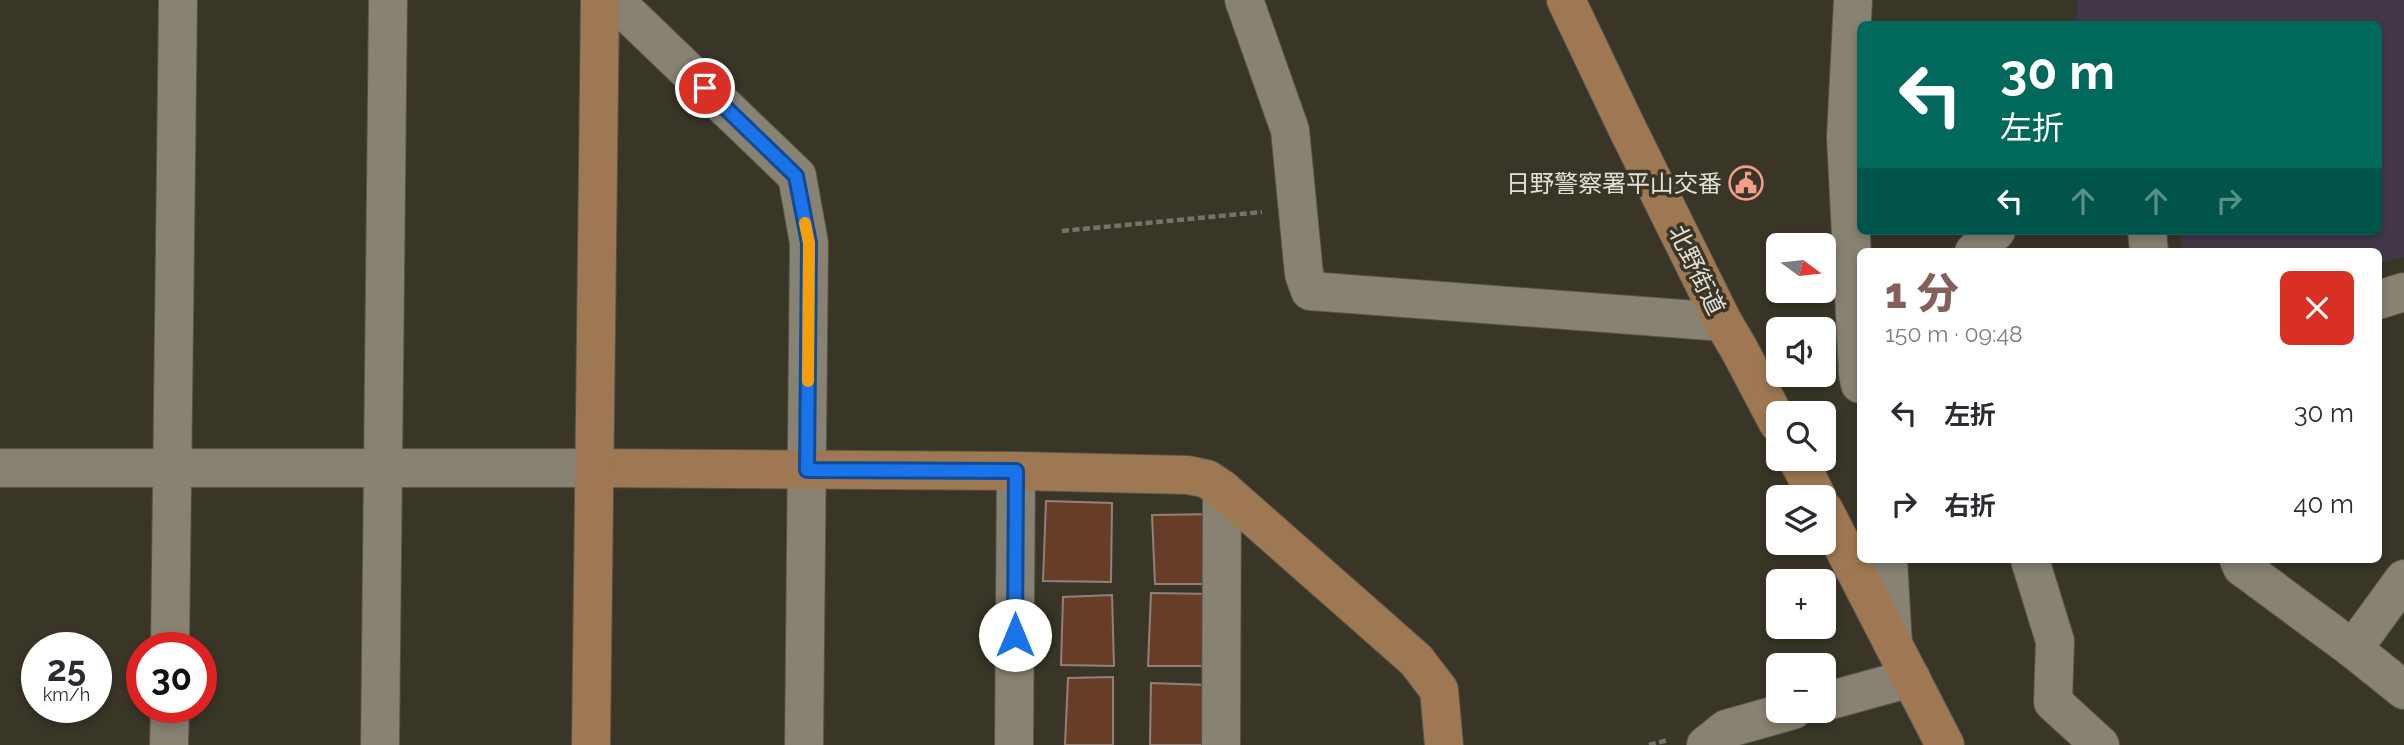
<!DOCTYPE html>
<html lang="ja">
<head>
<meta charset="utf-8">
<style>
	body { margin:0; font-family:Raleway,"Noto Sans JP",sans-serif; background:#f7f7f7; color:#2b2b33; height:100vh; display:flex; flex-direction:column; font-size:26px; white-space:nowrap }
	* { box-sizing:border-box; margin:0 }
	p { font-size:23px; color:#7c7c81 }
	.icon { flex:none; width:38px; height:38px; fill:none; stroke:currentColor; stroke-width:2; stroke-linecap:round; stroke-linejoin:round }
	.map { position:relative; flex:1; overflow:hidden }
	.panel { position:absolute; left:1857px; top:248px; width:525px; height:315px; display:flex; flex-direction:column; background:#fff; border-radius:10px; box-shadow:0 4px 10px #0003 }
	.panel>* { flex:none }
	.hud { position:absolute; left:1857px; top:21px; width:525px; height:214px; border-radius:10px; box-shadow:0 4px 10px #0003; background:#00695c; color:#fff; overflow:hidden }
	.needle { width:46px; rotate:105deg }
	.fabs { position:absolute; left:1766px; top:233px; display:grid; gap:14px }
	.fabs a { display:grid; place-items:center; width:70px; height:70px; border-radius:10px; background:#fff; box-shadow:0 4px 10px #0003; font-size:35px }
	.speed { position:absolute; left:21px; top:632px; display:flex; gap:14px; font-size:35px; font-weight:700; text-align:center }
	.speed>* { display:grid; place-content:center; width:91px; height:91px; border-radius:50%; background:#fff; box-shadow:0 4px 10px #0003; line-height:1 }
	.speed small { font-size:18px; font-weight:400 }
	.speed .limit { border:10px solid #d22; background:#fff; color:#111 }
	.pin { position:absolute; display:grid; place-items:center; width:60px; height:60px; color:#fff; margin:-30px; border:4px solid #fff; border-radius:50%; box-shadow:0 2px 7px #0007 }
	.me { position:absolute; width:77px; margin:-38px; rotate:0deg; stroke-linejoin:round; filter:drop-shadow(0 0 5px #0008) }
	.turn { display:flex; align-items:center; gap:24px; height:147px; padding:0 28px; font-size:32px }
	.turn .icon { width:91px; height:91px; stroke-width:2.5 }
	.turn b { display:block; font-size:49px; line-height:60px }
	.lanes { display:flex; align-items:center; height:66px; padding:0 28px; background:#0003; justify-content:center; gap:35px; direction:ltr }
	.lanes .off { opacity:.35 }
	.round { display:grid; place-items:center; flex:none; width:74px; height:74px; border-radius:10px; background:#f7f7f7 }
	.head { display:flex; align-items:center; justify-content:space-between; height:119px; padding:0 28px }
	h1 { font-size:42px; font-weight:800; line-height:52px; color:#855f5a }
	ul { padding:0; list-style:none }
	li { display:flex; align-items:center; gap:21px; height:91px; padding:0 28px }
	li div { flex:1 }
	li b { display:block; font-size:26px }
	li em { font-style:normal }
	.map>svg:first-child { display:block }
</style>
</head>
<body>
<div class="map">
<svg width="2404" height="745" viewBox="0 0 2404 745">
	<rect width="100%" height="100%" fill="#393527"/>
	<path fill="#423849" d="M 2077,0 L 2404,0 L 2404,257 L 2378,264 L 2378,252 L 2183,252 L 2179,231 L 2378,231 L 2378,24 L 2076,24 Z"/>
	<g fill="#683d28" stroke="#928179" stroke-width="2">
		<path d="M 1046,501 L 1112,503 L 1111,582 L 1043,581 Z"/>
		<path d="M 1213,514 L 1213,584 L 1155,584 L 1152,515 Z"/>
		<path d="M 1151,593 L 1214,594 L 1212,666 L 1148,666 Z"/>
		<path d="M 1112,595 L 1114,666 L 1061,665 L 1063,597 Z"/>
		<path d="M 1113,677 L 1113,745 L 1065,745 L 1068,678 Z"/>
		<path d="M 1151,683 L 1208,685 L 1206,745 L 1150,745 Z"/>
	</g>
	<g fill="none" stroke-linecap="round" stroke-linejoin="round">
		<defs>
			<g id="street">
				<path d="M 614,0 L 797,176 L 809,243 L 804,745"/>
				<path d="M 1244,0 L 1290,130 L 1304,274 L 1310,291 L 1723,322"/>
				<path d="M 1853,0 L 1846,137 L 1858,374 L 1860,384"/>
				<path d="M 2147,231 L 2149,252"/>
				<path d="M 1974,252 L 1996,231"/>
				<path d="M 2378,300 L 2404,292"/>
				<path d="M 0,468 L 594,468"/>
				<path d="M 1888,560 L 1893,644"/>
				<path d="M 2030,560 L 2055,641 L 2053,702 L 2100,745"/>
				<path d="M 2239,560 L 2242,567 L 2353,649 L 2404,690"/>
				<path d="M 170,648 L 178,0"/>
				<path d="M 2353,649 L 2404,579"/>
				<path d="M 1824,702 L 1911,678"/>
				<path d="M 169,745 L 170,707"/>
				<path d="M 380,745 L 388,0"/>
				<path d="M 1014,745 L 1016,471"/>
				<path d="M 1221,745 L 1222,489"/>
				<path d="M 1706,745 L 1726,729 L 1793,710"/>
			</g>
			<g id="secondary">
				<path d="M 1566,0 L 1627,128 L 1723,322 L 1739,349 L 1778,423"/>
				<path d="M 1797,458 L 1817,497"/>
				<path d="M 594,468 L 1016,471 L 1188,475 L 1207,479 L 1222,489 L 1416,660 L 1439,690 L 1444,745"/>
				<path d="M 1824,510 L 1945,745"/>
				<path d="M 591,745 L 600,0"/>
			</g>
		</defs>
		<use href="#street" stroke="#575348" stroke-width="40"/>
		<use href="#secondary" stroke="#575348" stroke-width="40"/>
		<g stroke="#767266" stroke-width="4.5" stroke-dasharray="7 3.5" stroke-linecap="butt">
			<path d="M 1062,231 L 1262,212"/>
			<path d="M 1649,745 L 1668,740"/>
		</g>
		<use href="#street" stroke="#878272" stroke-width="38"/>
		<use href="#secondary" stroke="#9e7852" stroke-width="38"/>
	</g>
	<g fill="none" stroke-linecap="round" stroke-linejoin="round">
		<defs>
			<path id="route" d="M 705,88 L 796,176 L 809,243 L 807,470 L 1016,471 L 1015,635"/>
		</defs>
		<use href="#route" stroke="#114b97" stroke-width="18"/>
		<use href="#route" stroke="#1a73e8" stroke-width="12"/>
		<path stroke="#f59e0b" stroke-width="12" d="M 805,223 L 809,243 L 808,381"/>
	</g>
	<defs>
		<symbol id="civic-ring" viewBox="-11 -11 22 22"><circle r="9.5" fill="#393527" stroke="#f49e8a" stroke-width="1.5"/><path d="M-.6-6.5H3V-4.5H.6V-3L4-1V1h2V6H-6V1h2V-1L-.6-3ZM-1.2 2.5V6h2.4V2.5Z" fill="#f49e8a"/></symbol>
	</defs>
	<g fill-rule="evenodd">
		<use href="#civic-ring" x="1727" y="164" width="38" height="38"/>
	</g>
	<g text-anchor="middle" dominant-baseline="central" stroke-width="7" stroke-linejoin="round" paint-order="stroke">
		<g font-size="24" fill="#e3e0d7" stroke="#393527" text-anchor="end">
			<text x="1722" y="183">日野警察署平山交番</text>
		</g>
		<g font-size="24" fill="#e3e0d7" stroke="#393527">
			<text transform="translate(1697 270) rotate(64)">北野街道</text>
		</g>
	</g>
</svg>
<div class="fabs">
<a><svg class="needle" viewBox="-14 -14 28 28"><path d="M0-13l5 13h-10z" fill="#e53935"/><path d="M0 13l5-13h-10z" fill="#7c7c81"/></svg></a>
<a><svg class="icon" aria-label="sound" viewBox="0 0 24 24"><path d="M4 9h4l5-4v14l-5-4H4zM17 9q2 3 0 6"/></svg></a>
<a><svg class="icon" aria-label="search" viewBox="0 0 24 24"><circle cx="10" cy="10" r="6"/><path d="M15 15l6 6"/></svg></a>
<a><svg class="icon" aria-label="layers" viewBox="0 0 24 24"><path d="M12 4l9 5-9 5-9-5zM3 14l9 5 9-5"/></svg></a>
<a>+</a>
<a>−</a>
</div>
<div class="speed"><div>25<small>km/h</small></div><div class="limit">30</div></div>
<div class="pin" style="left:705px;top:88px;background:#d93025"><svg class="icon" aria-label="arrive" viewBox="0 0 24 24"><path d="M6 21V4h12l-3 4 3 4H6"/></svg></div>
<svg class="me" style="left:1015px;top:635px" viewBox="-20 -20 40 40"><circle r="19" fill="#fff"/><path d="M0-13L10 11 0 6-10 11z" fill="#1a73e8"/></svg>
<div class="hud">
<div class="turn"><svg class="icon" aria-label="left" viewBox="0 0 24 24"><path d="M17 20v-9H6M10 6l-5 5 5 5"/></svg><div><b>30 m</b>左折</div></div>
<div class="lanes"><svg class="icon" aria-label="left" viewBox="0 0 24 24"><path d="M17 20v-9H6M10 6l-5 5 5 5"/></svg><svg class="icon off" aria-label="ahead" viewBox="0 0 24 24"><path d="M12 20V5M6 11l6-6 6 6"/></svg><svg class="icon off" aria-label="ahead" viewBox="0 0 24 24"><path d="M12 20V5M6 11l6-6 6 6"/></svg><svg class="icon off" aria-label="right" viewBox="0 0 24 24"><path d="M7 20v-9h11M14 6l5 5-5 5"/></svg></div>
</div>
<section class="panel">
<div class="head"><div><h1>1 分</h1><p>150 m · 09:48</p></div><a class="round" style="background:#d93025;color:#fff"><svg class="icon" aria-label="close" viewBox="0 0 24 24"><path d="M6 6l12 12M18 6L6 18"/></svg></a></div>
<ul>
<li><svg class="icon" aria-label="left" viewBox="0 0 24 24"><path d="M17 20v-9H6M10 6l-5 5 5 5"/></svg><div><b>左折</b></div><em>30 m</em></li>
<li><svg class="icon" aria-label="right" viewBox="0 0 24 24"><path d="M7 20v-9h11M14 6l5 5-5 5"/></svg><div><b>右折</b></div><em>40 m</em></li>
</ul>
</section>
</div>
</body>
</html>
